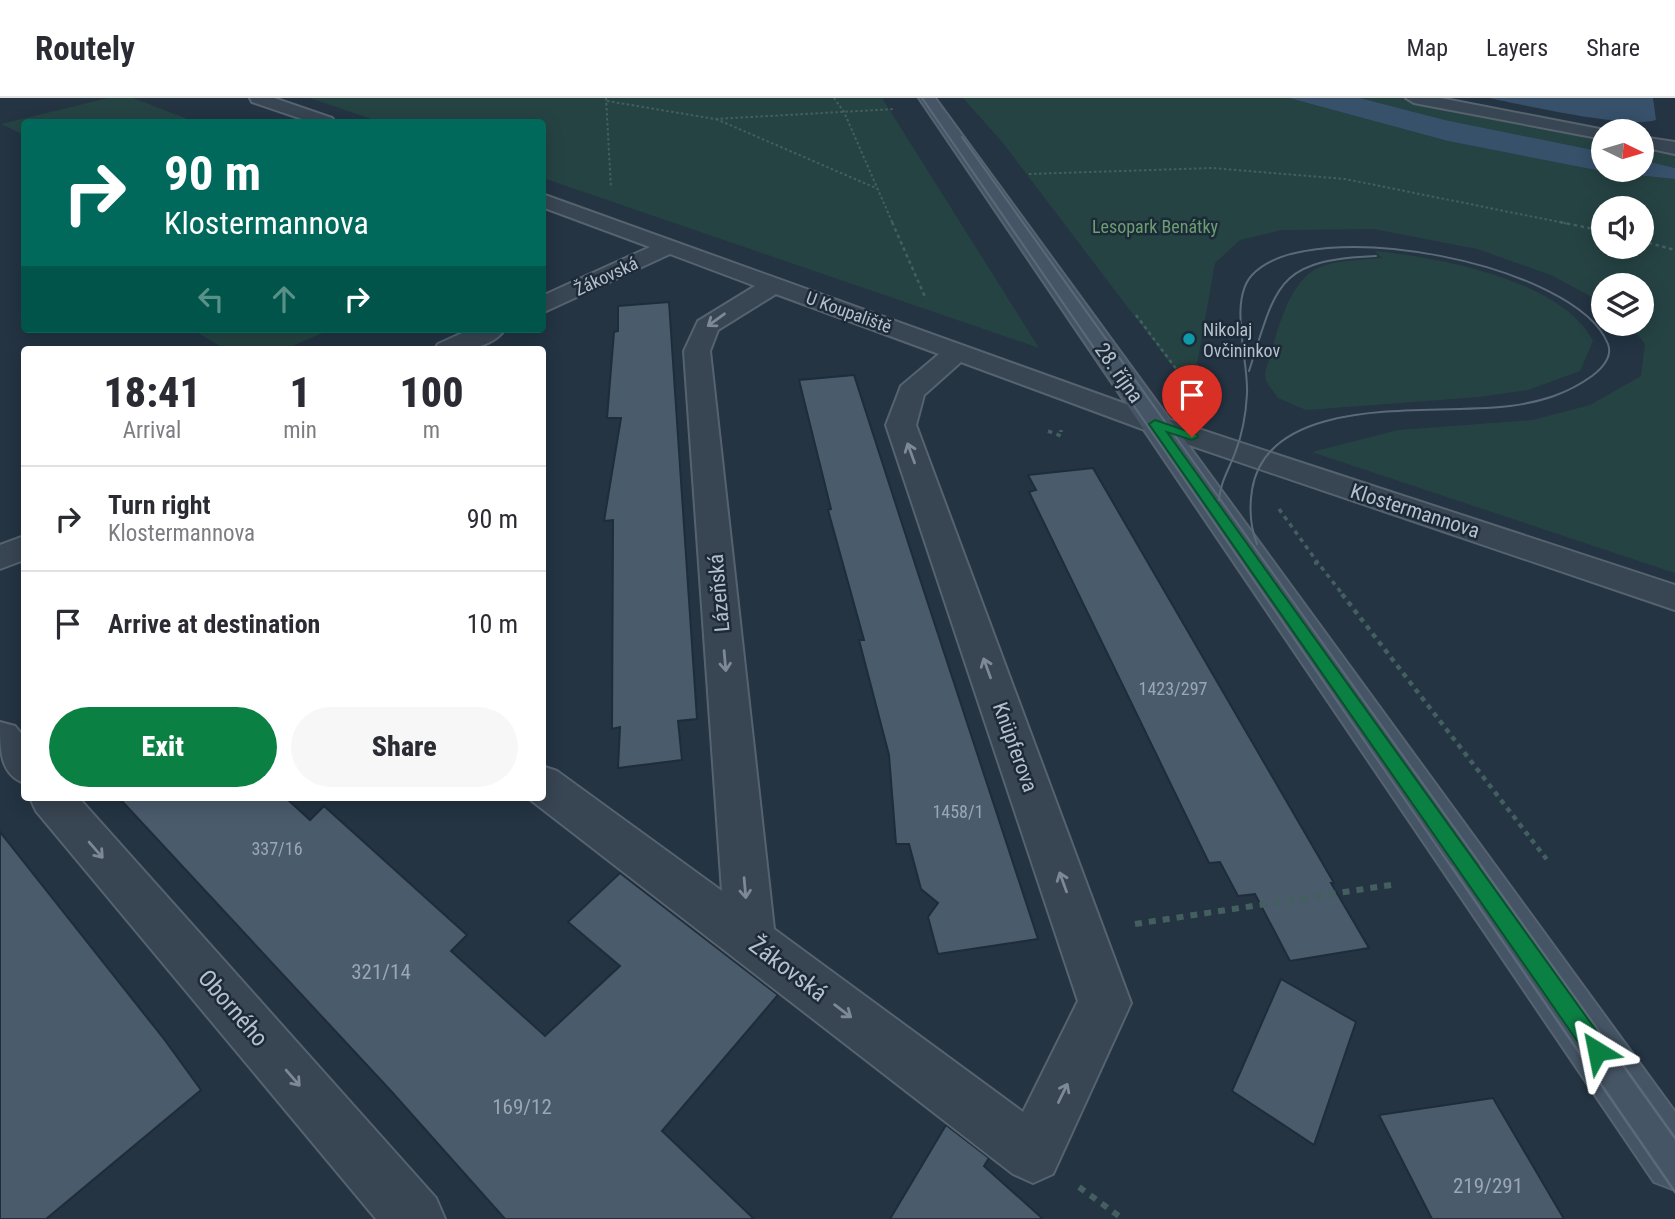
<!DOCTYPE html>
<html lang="en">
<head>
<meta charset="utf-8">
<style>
	body { margin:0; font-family:"Roboto Condensed",sans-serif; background:#f7f7f7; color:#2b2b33; height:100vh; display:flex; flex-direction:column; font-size:26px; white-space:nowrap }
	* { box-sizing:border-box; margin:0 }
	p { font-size:23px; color:#7c7c81 }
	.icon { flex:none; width:38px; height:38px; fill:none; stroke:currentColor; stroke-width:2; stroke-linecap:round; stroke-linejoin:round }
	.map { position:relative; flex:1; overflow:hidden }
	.side { position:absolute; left:21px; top:248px; width:525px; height:455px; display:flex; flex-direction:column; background:#fff; border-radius:7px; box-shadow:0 4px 18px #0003 }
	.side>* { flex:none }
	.top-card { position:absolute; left:21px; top:21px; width:525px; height:214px; border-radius:7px; box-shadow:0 4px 18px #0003; background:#00695c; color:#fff; overflow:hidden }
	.needle { width:46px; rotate:95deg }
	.tools { position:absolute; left:1591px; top:21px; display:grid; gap:14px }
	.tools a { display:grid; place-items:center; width:63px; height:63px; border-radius:50%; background:#fff; box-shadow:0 4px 18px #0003; font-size:35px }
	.pin { position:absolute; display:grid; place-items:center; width:60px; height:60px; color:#fff; margin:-72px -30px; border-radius:50% 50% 50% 0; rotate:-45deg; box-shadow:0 0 7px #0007 }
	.pin .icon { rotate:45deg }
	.me { position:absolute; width:77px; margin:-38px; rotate:325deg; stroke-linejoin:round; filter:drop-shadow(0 0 5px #0008) }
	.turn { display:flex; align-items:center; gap:24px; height:147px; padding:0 28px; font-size:32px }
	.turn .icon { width:91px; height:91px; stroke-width:2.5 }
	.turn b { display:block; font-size:49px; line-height:60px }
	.lanes { display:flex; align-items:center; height:66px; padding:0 28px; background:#0003; justify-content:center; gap:35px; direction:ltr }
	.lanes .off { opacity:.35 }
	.eta { display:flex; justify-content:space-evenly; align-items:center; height:119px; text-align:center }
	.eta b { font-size:42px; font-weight:800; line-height:49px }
	.cta { display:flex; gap:14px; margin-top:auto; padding:14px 28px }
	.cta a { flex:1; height:80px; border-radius:42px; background:#0b8043; color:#fff; font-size:28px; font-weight:800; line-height:80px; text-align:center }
	.cta a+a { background:#f7f7f7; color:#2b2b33 }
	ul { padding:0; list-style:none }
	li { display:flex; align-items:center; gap:21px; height:105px; padding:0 28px; border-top:2px solid #e1e1e2 }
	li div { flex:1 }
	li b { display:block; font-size:26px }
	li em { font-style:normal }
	header { display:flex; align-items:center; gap:42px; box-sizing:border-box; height:98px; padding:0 35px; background:#fff; border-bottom:2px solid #e1e1e2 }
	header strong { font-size:33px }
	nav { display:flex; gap:38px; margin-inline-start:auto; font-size:24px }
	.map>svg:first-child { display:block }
</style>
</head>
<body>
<header>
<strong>Routely</strong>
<nav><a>Map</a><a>Layers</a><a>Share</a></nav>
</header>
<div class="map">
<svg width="1675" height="1121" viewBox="0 0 1675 1121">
	<rect width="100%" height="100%" fill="#243443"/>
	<g fill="#264343" fill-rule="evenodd">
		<path d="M 108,0 L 133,0 L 195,24 L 24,24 L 24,37 L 1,26 Z"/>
		<path d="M 310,0 L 882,0 L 1039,250 L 543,80 L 542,24 L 380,24 Z"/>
		<path d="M 963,0 L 1289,0 L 1448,43 L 1606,74 L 1675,81 L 1675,475 L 1312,354 L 1398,332 L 1533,322 L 1590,307 L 1641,278 L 1645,246 L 1629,226 L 1642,226 L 1642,187 L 1603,187 L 1603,205 L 1551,177 L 1477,151 L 1374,131 L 1282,132 L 1240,142 L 1215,165 L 1192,294 L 1003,45 ZM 1603,110 L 1642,110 L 1642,149 L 1603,149 Z"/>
		<path d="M 1360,0 L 1416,0 L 1603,37 L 1603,54 L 1445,22 Z"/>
		<path d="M 1642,44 L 1675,51 L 1675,70 L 1642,62 Z"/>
		<path d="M 1375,153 C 1437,159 1562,182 1593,243 L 1580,273 L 1528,292 L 1479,299 L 1306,312 L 1278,300 L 1266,283 L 1265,275 C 1275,244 1286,184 1318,170 C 1338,162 1360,162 1382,160 Z"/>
		<path d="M 191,231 L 332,231 L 283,252 L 227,252 Z"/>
	</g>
	<g fill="#37516b">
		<path d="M 1289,0 L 1360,0 L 1445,22 L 1603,54 L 1603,72 L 1642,72 L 1642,62 L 1675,70 L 1675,81 L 1606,74 L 1448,43 Z"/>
		<path d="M 1489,0 L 1653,0 L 1656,22 C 1626,31 1524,7 1489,0 Z"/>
	</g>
	<g fill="#4a5b6c" stroke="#1f2c39" stroke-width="2">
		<path d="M 669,204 L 697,621 L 678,623 L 682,662 L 618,670 L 620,629 L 612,631 L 613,422 L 604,423 L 621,320 L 607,320 L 614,234 L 618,233 L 618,208 Z"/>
		<path d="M 854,277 L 919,478 L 1038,841 L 938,856 L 928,819 L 938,805 L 921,791 L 909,746 L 896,746 L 889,657 L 859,542 L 864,542 L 828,412 L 831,411 L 799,282 Z"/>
		<path d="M 1093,370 L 1334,785 L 1331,785 L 1369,850 L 1290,863 L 1255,796 L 1238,798 L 1220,764 L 1209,765 L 1029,394 L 1036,392 L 1028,377 Z"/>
		<path d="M 119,700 L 286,700 L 310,722 L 324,708 L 467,837 L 451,853 L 545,938 L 620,868 L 568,824 L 620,775 L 778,897 L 662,1033 L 754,1121 L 505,1121 L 391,993 Z"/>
		<path d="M 0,734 L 164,941 L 201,992 L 46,1121 L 0,1121 Z"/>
		<path d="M 1281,881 L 1356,924 L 1314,1047 L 1232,993 Z"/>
		<path d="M 1493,1000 L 1564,1121 L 1432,1121 L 1379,1017 Z"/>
		<path d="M 946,1027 L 989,1060 L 984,1068 L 1043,1121 L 890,1121 Z"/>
	</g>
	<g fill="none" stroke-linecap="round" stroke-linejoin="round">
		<defs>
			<g id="minor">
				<path d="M 250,0 L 274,0 L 332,20 L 335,24 L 311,24 L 252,4 Z"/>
				<path d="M 1406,0 L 1440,0 L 1610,33 L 1603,33 L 1603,41 L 1414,5 Z"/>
				<path d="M 1642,39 L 1675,44 L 1675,56 L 1642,49 Z"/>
				<path d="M 542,96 L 1165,320 L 1675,487 L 1675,512 L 1145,332 L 961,264 L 924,297 L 916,327 L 1131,905 L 1053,1076 L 1033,1085 L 1013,1076 L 528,700 L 542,700 L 542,668 L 557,673 L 722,793 L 684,253 L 698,223 L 755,188 L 670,156 L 542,215 L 542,198 L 650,149 L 542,109 ZM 776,196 L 939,256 L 901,288 L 886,327 L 1078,903 L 1023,1014 L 774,831 L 710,253 L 718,232 Z"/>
				<path d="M 471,231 L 505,231 C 490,253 457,252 434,252 L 438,246 Z"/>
				<path d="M 24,438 L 24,462 L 0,471 L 0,447 Z"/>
				<path d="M 0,624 L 15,628 L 24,639 L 24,685 C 0,676 0,652 0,624 Z"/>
				<path d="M 30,700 L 79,700 L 436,1100 L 445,1121 L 376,1121 L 36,713 Z"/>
			</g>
			<path id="secondary" d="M 919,0 L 935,0 L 1675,1014 L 1675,1092 L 1654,1084 Z"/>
		</defs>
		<use href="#minor" stroke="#56636f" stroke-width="4"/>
		<use href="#secondary" stroke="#56636f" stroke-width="4"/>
		<g stroke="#445f60" stroke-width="2" stroke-dasharray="2.5 2.5" stroke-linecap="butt">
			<path d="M 606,0 L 611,90"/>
			<path d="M 834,0 L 844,14 L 893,126"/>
			<path d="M 607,3 L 715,21 L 895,11"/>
			<path d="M 716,21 L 878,91"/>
			<path d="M 1029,76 L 1212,70 L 1345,81 L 1569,126"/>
		</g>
		<g stroke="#445f60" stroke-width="2.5" stroke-dasharray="3.5 3.5" stroke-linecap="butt">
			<path d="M 892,124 L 926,201"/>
			<path d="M 1560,124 L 1603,133"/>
			<path d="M 1642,143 L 1675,152"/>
			<path d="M 1136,217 L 1189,288"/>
		</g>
		<g stroke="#445f60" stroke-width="3.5" stroke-dasharray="4.5 4.5" stroke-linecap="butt">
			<path d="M 1188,286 L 1196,297"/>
			<path d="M 1048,333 L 1061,338 L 1061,332"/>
			<path d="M 1279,411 L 1318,465"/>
			<path d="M 1314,465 L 1318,465 L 1344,498"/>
		</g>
		<path stroke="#445f60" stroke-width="4.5" stroke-dasharray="5 5" stroke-linecap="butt" d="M 1342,496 L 1548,763"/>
		<g stroke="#445f60" stroke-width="6" stroke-dasharray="7 7" stroke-linecap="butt">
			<path d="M 1135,826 L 1397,786"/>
			<path d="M 1079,1089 L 1123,1121"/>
		</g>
		<use href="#minor" fill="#384552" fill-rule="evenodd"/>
		<use href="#secondary" fill="#465565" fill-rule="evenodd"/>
		<g stroke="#5a6a79" stroke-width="2">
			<path d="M 922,0 L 1452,770"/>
			<path d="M 962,39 L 1483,770"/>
			<path d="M 1249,273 C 1277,186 1276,162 1376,158"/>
			<path d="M 1219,402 C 1220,385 1229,371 1235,355 C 1242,337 1246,316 1247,296 C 1249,264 1228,203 1252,177 C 1310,114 1577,166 1608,246 C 1613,259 1601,271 1592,278 C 1567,296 1541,304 1510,308 C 1439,318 1268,292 1252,392 C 1249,411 1250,428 1257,446"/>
		</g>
		<g stroke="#5a6a79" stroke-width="2.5">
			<path d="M 1451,768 L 1675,1094"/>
			<path d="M 1481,768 L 1675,1040"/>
		</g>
	</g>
	<defs><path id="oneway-shaft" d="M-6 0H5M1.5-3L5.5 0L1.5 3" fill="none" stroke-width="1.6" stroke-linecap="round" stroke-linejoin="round" transform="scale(1.75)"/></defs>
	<g stroke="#7d8995">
		<use href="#oneway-shaft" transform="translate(716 222) rotate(144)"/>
		<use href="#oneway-shaft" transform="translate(911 355) rotate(-110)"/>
		<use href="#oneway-shaft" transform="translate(725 563) rotate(85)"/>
		<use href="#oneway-shaft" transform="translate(987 570) rotate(-110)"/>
		<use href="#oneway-shaft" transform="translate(96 752) rotate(49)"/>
		<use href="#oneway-shaft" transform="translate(1063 784) rotate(-110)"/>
		<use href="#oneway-shaft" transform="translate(745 790) rotate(85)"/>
		<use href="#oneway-shaft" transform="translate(843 913) rotate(37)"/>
		<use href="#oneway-shaft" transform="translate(293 980) rotate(49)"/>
		<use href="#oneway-shaft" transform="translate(1063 995) rotate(-64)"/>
	</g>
	<path fill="#0b8043" stroke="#07532c" stroke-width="2" d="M 1155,322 L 1196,336 L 1198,339 L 1192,342 L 1167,334 L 1605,945 L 1608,953 L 1605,960 L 1597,964 L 1589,960 L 1149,326 Z"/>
	<circle fill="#0f9aa8" stroke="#1d2a37" stroke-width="2.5" cx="1189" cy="241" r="7"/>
	<g text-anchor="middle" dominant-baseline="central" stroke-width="5" stroke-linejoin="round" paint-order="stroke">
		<g font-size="18" fill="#6b9f72" stroke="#1d2a37">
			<text x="1155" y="128">Lesopark Benátky</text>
		</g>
		<g font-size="18" fill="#b5c0cc" stroke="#1d2a37">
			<text transform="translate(606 178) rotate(-25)">Žákovská</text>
			<text transform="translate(849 214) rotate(20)">U Koupaliště</text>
		</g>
		<g font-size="18" fill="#b5c0cc" stroke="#1d2a37" text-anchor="start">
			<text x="1203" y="231">Nikolaj<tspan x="1203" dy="21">Ovčininkov</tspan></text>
		</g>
		<g font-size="18" fill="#9aa7b4">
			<text x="1173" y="590">1423/297</text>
			<text x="958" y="713">1458/1</text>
			<text x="277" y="750">337/16</text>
		</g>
		<g font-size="21" fill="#b5c0cc" stroke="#1d2a37">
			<text transform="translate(1119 275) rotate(55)">28. října</text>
			<text transform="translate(1415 413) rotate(18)">Klostermannova</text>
			<text transform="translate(719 495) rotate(-95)">Lázeňská</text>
			<text transform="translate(1015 649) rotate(70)">Knüpferova</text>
		</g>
		<g font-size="21" fill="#9aa7b4">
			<text x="381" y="874">321/14</text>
			<text x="522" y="1009">169/12</text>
			<text x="1488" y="1088">219/291</text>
		</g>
		<g font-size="24" fill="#b5c0cc" stroke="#1d2a37">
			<text transform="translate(788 871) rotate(37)">Žákovská</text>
			<text transform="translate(233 910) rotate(49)">Oborného</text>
		</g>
	</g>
</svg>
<div class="tools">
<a><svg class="needle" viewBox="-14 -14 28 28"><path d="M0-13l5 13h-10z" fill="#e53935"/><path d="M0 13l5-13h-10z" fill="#7c7c81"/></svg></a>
<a><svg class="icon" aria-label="sound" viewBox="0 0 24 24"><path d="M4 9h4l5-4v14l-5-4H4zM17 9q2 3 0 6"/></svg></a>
<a><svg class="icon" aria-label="layers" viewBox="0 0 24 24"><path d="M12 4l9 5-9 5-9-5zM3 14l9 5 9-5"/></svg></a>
</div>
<div class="pin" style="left:1192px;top:339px;background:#d93025"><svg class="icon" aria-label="arrive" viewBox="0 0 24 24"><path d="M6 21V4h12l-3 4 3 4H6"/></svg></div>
<svg class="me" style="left:1597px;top:953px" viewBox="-20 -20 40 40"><path d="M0-17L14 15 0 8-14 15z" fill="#0b8043" stroke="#fff" stroke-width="4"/></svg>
<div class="top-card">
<div class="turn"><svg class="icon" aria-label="right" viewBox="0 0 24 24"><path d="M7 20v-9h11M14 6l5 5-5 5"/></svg><div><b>90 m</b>Klostermannova</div></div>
<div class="lanes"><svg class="icon off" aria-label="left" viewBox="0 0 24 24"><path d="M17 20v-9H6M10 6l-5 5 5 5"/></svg><svg class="icon off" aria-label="ahead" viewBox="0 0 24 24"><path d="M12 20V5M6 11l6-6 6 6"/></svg><svg class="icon" aria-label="right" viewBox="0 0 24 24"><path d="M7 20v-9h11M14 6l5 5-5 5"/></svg></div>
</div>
<section class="side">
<div class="eta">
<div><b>18:41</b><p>Arrival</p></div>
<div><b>1</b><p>min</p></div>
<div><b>100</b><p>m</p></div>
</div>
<ul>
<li><svg class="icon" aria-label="right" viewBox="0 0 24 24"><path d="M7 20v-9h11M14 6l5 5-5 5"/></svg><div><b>Turn right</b><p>Klostermannova</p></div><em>90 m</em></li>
<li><svg class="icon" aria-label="arrive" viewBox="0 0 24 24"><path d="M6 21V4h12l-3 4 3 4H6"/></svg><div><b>Arrive at destination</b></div><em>10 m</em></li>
</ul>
<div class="cta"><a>Exit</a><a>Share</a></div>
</section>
</div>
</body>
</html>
